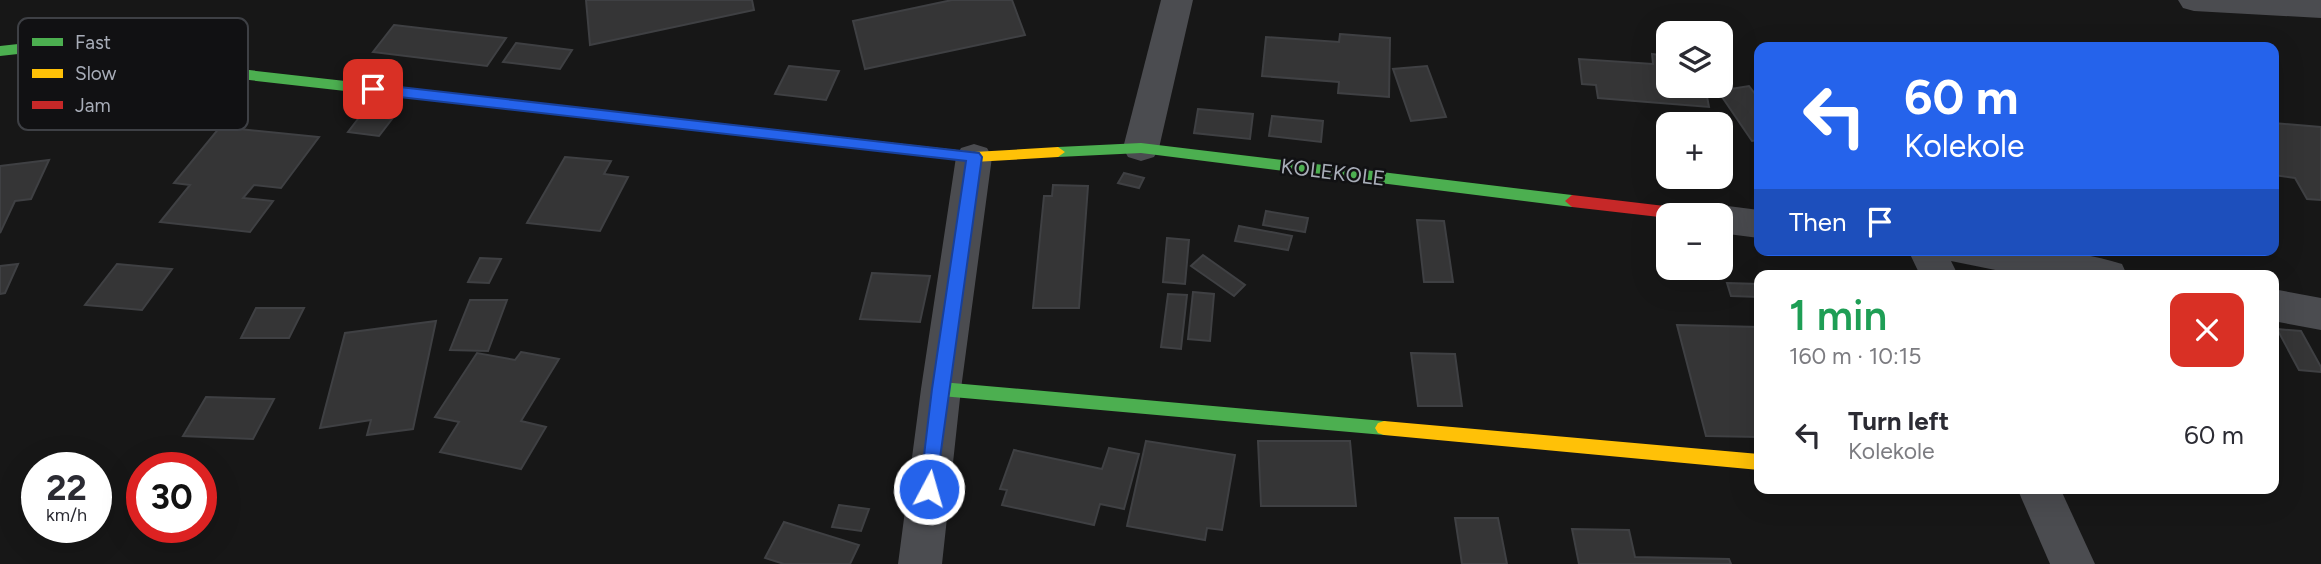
<!DOCTYPE html>
<html lang="en">
<head>
<meta charset="utf-8">
<style>
	body { margin:0; font-family:Figtree,sans-serif; background:#f7f7f7; color:#2b2b33; height:100vh; display:flex; flex-direction:column; font-size:26px; white-space:nowrap }
	* { box-sizing:border-box; margin:0 }
	p { font-size:23px; color:#7c7c81 }
	.icon { flex:none; width:38px; height:38px; fill:none; stroke:currentColor; stroke-width:2; stroke-linecap:round; stroke-linejoin:round }
	.map { position:relative; flex:1; overflow:hidden }
	.drawer { position:absolute; left:1754px; top:270px; width:525px; height:224px; display:flex; flex-direction:column; background:#fff; border-radius:14px; box-shadow:0 7px 28px #0002 }
	.drawer>* { flex:none }
	.guide { position:absolute; left:1754px; top:42px; width:525px; height:214px; border-radius:14px; box-shadow:0 7px 28px #0002; background:#2563eb; color:#fff; overflow:hidden }
	.fabs { position:absolute; left:1656px; top:21px; display:grid; gap:14px }
	.fabs a { display:grid; place-items:center; width:77px; height:77px; border-radius:14px; background:#fff; box-shadow:0 7px 28px #0002; font-size:35px }
	.speed { position:absolute; left:21px; top:452px; display:flex; gap:14px; font-size:35px; font-weight:700; text-align:center }
	.speed>* { display:grid; place-content:center; width:91px; height:91px; border-radius:50%; background:#fff; box-shadow:0 7px 28px #0002; line-height:1 }
	.speed small { font-size:18px; font-weight:400 }
	.speed .limit { border:10px solid #d22; background:#fff; color:#111 }
	.pin { position:absolute; display:grid; place-items:center; width:60px; height:60px; color:#fff; margin:-30px; border-radius:14px; box-shadow:0 4px 10px #0006 }
	.me { position:absolute; width:77px; margin:-38px; rotate:6deg; stroke-linejoin:round; filter:drop-shadow(0 0 5px #0008) }
	.turn { display:flex; align-items:center; gap:24px; height:147px; padding:0 35px; font-size:32px }
	.turn .icon { width:91px; height:91px; stroke-width:2.5 }
	.turn b { display:block; font-size:49px; line-height:60px }
	.then { display:flex; align-items:center; height:66px; padding:0 35px; background:#0003; gap:14px; font-size:26px }
	.round { display:grid; place-items:center; flex:none; width:74px; height:74px; border-radius:14px; background:#f7f7f7 }
	.head { display:flex; align-items:center; justify-content:space-between; height:119px; padding:0 35px }
	h1 { font-size:42px; font-weight:600; line-height:52px; color:#1e9e55 }
	ul { padding:0; list-style:none }
	li { display:flex; align-items:center; gap:21px; height:91px; padding:0 35px }
	li div { flex:1 }
	li b { display:block; font-size:26px }
	li em { font-style:normal }
	.map>svg:first-child { display:block }
</style>
</head>
<body>
<div class="map">
<svg width="2321" height="564" viewBox="0 0 2321 564">
	<rect width="100%" height="100%" fill="#171717"/>
	<g fill="#353536" stroke="#3f4043" stroke-width="2">
		<path d="M 586,0 L 752,0 L 754,10 L 590,45 Z"/>
		<path d="M 952,0 L 1012,0 L 1025,35 L 865,69 L 853,21 Z"/>
		<path d="M 394,25 L 506,38 L 487,66 L 373,52 Z"/>
		<path d="M 1340,34 L 1390,38 L 1389,97 L 1338,93 L 1339,82 L 1262,76 L 1266,37 L 1339,42 Z"/>
		<path d="M 516,43 L 572,50 L 560,69 L 503,62 Z"/>
		<path d="M 1652,54 L 1668,56 L 1668,86 L 1705,86 L 1709,107 L 1598,98 L 1596,85 L 1582,84 L 1579,59 L 1653,64 Z"/>
		<path d="M 789,66 L 839,71 L 826,100 L 775,94 Z"/>
		<path d="M 1427,66 L 1446,117 L 1411,121 L 1393,69 Z"/>
		<path d="M 1749,86 L 1759,99 L 1759,140 L 1752,141 L 1718,91 Z"/>
		<path d="M 1198,109 L 1253,114 L 1250,139 L 1194,133 Z"/>
		<path d="M 361,115 L 392,119 L 379,136 L 348,132 Z"/>
		<path d="M 1272,116 L 1323,121 L 1321,142 L 1269,136 Z"/>
		<path d="M 2273,123 L 2321,127 L 2321,200 L 2307,199 L 2295,178 L 2273,175 Z"/>
		<path d="M 220,127 L 319,137 L 281,188 L 254,185 L 243,198 L 273,201 L 250,232 L 160,222 L 190,185 L 174,183 Z"/>
		<path d="M 565,157 L 611,161 L 604,174 L 628,177 L 600,231 L 527,223 Z"/>
		<path d="M 49,160 L 31,199 L 15,201 L 0,233 L 0,166 Z"/>
		<path d="M 1124,173 L 1144,178 L 1139,188 L 1118,183 Z"/>
		<path d="M 1053,185 L 1088,186 L 1079,308 L 1033,308 L 1044,196 L 1052,196 Z"/>
		<path d="M 1266,211 L 1308,218 L 1305,232 L 1263,225 Z"/>
		<path d="M 1417,220 L 1444,221 L 1453,282 L 1424,282 Z"/>
		<path d="M 1239,226 L 1292,236 L 1288,250 L 1235,241 Z"/>
		<path d="M 1167,238 L 1189,240 L 1185,284 L 1163,282 Z"/>
		<path d="M 1203,255 L 1245,285 L 1234,296 L 1191,266 Z"/>
		<path d="M 480,258 L 501,259 L 489,283 L 468,282 Z"/>
		<path d="M 18,264 L 5,293 L 0,294 L 0,266 Z"/>
		<path d="M 117,264 L 172,269 L 142,310 L 85,305 Z"/>
		<path d="M 872,273 L 930,276 L 920,322 L 860,319 Z"/>
		<path d="M 1727,283 L 1759,284 L 1759,297 L 1731,296 Z"/>
		<path d="M 1193,292 L 1214,294 L 1210,341 L 1188,339 Z"/>
		<path d="M 1168,294 L 1187,295 L 1181,349 L 1161,347 Z"/>
		<path d="M 470,300 L 507,300 L 488,351 L 450,350 Z"/>
		<path d="M 256,308 L 304,308 L 289,338 L 241,338 Z"/>
		<path d="M 436,321 L 413,429 L 367,435 L 371,420 L 320,428 L 345,333 Z"/>
		<path d="M 1677,325 L 1759,327 L 1759,437 L 1706,436 Z"/>
		<path d="M 2277,329 L 2301,331 L 2321,367 L 2321,372 L 2299,370 Z"/>
		<path d="M 521,352 L 559,359 L 521,421 L 546,427 L 521,469 L 440,452 L 459,422 L 435,417 L 477,353 L 515,360 Z"/>
		<path d="M 1411,353 L 1455,354 L 1462,406 L 1418,406 Z"/>
		<path d="M 206,397 L 274,399 L 253,439 L 183,436 Z"/>
		<path d="M 1146,441 L 1235,455 L 1222,530 L 1207,528 L 1205,540 L 1127,526 Z"/>
		<path d="M 1258,441 L 1350,441 L 1356,506 L 1261,506 Z"/>
		<path d="M 1109,448 L 1139,454 L 1124,509 L 1100,504 L 1094,525 L 1002,505 L 1007,490 L 1000,489 L 1014,450 L 1102,469 Z"/>
		<path d="M 839,505 L 869,509 L 861,531 L 832,527 Z"/>
		<path d="M 1455,518 L 1498,518 L 1507,564 L 1462,564 Z"/>
		<path d="M 784,522 L 859,545 L 850,564 L 784,564 L 765,558 Z"/>
		<path d="M 1572,529 L 1629,530 L 1635,557 L 1729,559 L 1731,564 L 1579,564 Z"/>
	</g>
	<g fill="none" stroke-linecap="round" stroke-linejoin="round">
		<g fill="#4b4c50" fill-rule="evenodd">
			<path d="M 1161,0 L 1193,0 L 1159,148 L 1154,157 L 1141,161 L 1128,157 L 1123,148 Z"/>
			<path d="M 2178,0 L 2321,0 L 2321,18 L 2194,11 L 2183,8 Z"/>
			<path d="M 974,144 L 987,148 L 992,157 L 961,389 L 942,564 L 898,564 L 921,389 L 956,157 L 961,148 Z"/>
			<path d="M 1720,205 L 1759,210 L 1759,238 L 1720,233 L 1720,215 L 1703,215 L 1707,209 Z"/>
			<path d="M 1908,250 C 1978,250 2054,242 2122,264 L 2127,275 L 2020,275 L 1951,261 L 1958,275 L 1920,275 Z"/>
			<path d="M 2273,289 L 2321,298 L 2321,330 L 2273,321 Z"/>
			<path d="M 2017,488 L 2060,488 L 2095,564 L 2050,564 Z"/>
		</g>
		<g fill="#4caf50" fill-rule="evenodd">
			<path d="M 18,44 L 594,109 L 601,114 L 594,119 L 18,54 L 0,56 L 0,46 Z"/>
			<path d="M 1141,143 L 1572,195 L 1579,201 L 1572,207 L 1141,153 L 1058,157 L 1051,152 L 1058,147 Z"/>
			<path d="M 941,382 L 1384,421 L 1390,423 L 1393,428 L 1390,433 L 1384,435 L 941,396 L 935,394 L 933,389 L 935,384 Z"/>
		</g>
		<g fill="#ffc107" fill-rule="evenodd">
			<path d="M 594,109 L 974,152 L 1058,147 L 1065,152 L 1058,157 L 974,162 L 594,119 L 587,114 Z"/>
			<path d="M 1384,421 L 1759,454 L 1759,470 L 1384,435 L 1378,433 L 1375,428 L 1378,423 Z"/>
		</g>
		<path fill="#c62828" fill-rule="evenodd" d="M 1572,195 L 1690,209 L 1698,215 L 1668,215 L 1668,218 L 1572,207 L 1565,201 Z"/>
	</g>
	<path fill="#2563eb" stroke="#184099" stroke-width="2" d="M 373,84 L 979,153 L 982,157 L 935,494 L 929,497 L 923,494 L 920,489 L 932,389 L 966,161 L 373,94 L 366,89 Z"/>
	<g text-anchor="middle" dominant-baseline="central" stroke-width="5" stroke-linejoin="round" paint-order="stroke">
		<g font-size="21" fill="#a8adb8" stroke="#111113">
			<text transform="translate(1333 172) rotate(7)">KOLEKOLE</text>
		</g>
	</g>
	<rect x="18" y="18" width="230" height="112" rx="10" fill="#111113" stroke="#3e4045" stroke-width="2"/>
	<rect x="32" y="38" width="31" height="8" fill="#4caf50"/>
	<rect x="32" y="69" width="31" height="9" fill="#ffc107"/>
	<rect x="32" y="101" width="31" height="8" fill="#c62828"/>
	<g font-size="19" fill="#a8adb8">
		<text x="75" y="49">Fast</text>
		<text x="75" y="80">Slow</text>
		<text x="75" y="112">Jam</text>
	</g>
</svg>
<div class="fabs">
<a><svg class="icon" aria-label="layers" viewBox="0 0 24 24"><path d="M12 4l9 5-9 5-9-5zM3 14l9 5 9-5"/></svg></a>
<a>+</a>
<a>−</a>
</div>
<div class="speed"><div>22<small>km/h</small></div><div class="limit">30</div></div>
<div class="pin" style="left:373px;top:89px;background:#d93025"><svg class="icon" aria-label="arrive" viewBox="0 0 24 24"><path d="M6 21V4h12l-3 4 3 4H6"/></svg></div>
<svg class="me" style="left:929px;top:489px" viewBox="-20 -20 40 40"><circle r="17" fill="#2563eb" stroke="#fff" stroke-width="3"/><path d="M0-11L8 9 0 5-8 9z" fill="#fff"/></svg>
<div class="guide">
<div class="turn"><svg class="icon" aria-label="left" viewBox="0 0 24 24"><path d="M17 20v-9H6M10 6l-5 5 5 5"/></svg><div><b>60 m</b>Kolekole</div></div>
<div class="then">Then<svg class="icon" aria-label="arrive" viewBox="0 0 24 24"><path d="M6 21V4h12l-3 4 3 4H6"/></svg></div>
</div>
<section class="drawer">
<div class="head"><div><h1>1 min</h1><p>160 m · 10:15</p></div><a class="round" style="background:#d93025;color:#fff"><svg class="icon" aria-label="close" viewBox="0 0 24 24"><path d="M6 6l12 12M18 6L6 18"/></svg></a></div>
<ul>
<li><svg class="icon" aria-label="left" viewBox="0 0 24 24"><path d="M17 20v-9H6M10 6l-5 5 5 5"/></svg><div><b>Turn left</b><p>Kolekole</p></div><em>60 m</em></li>
</ul>
</section>
</div>
</body>
</html>
